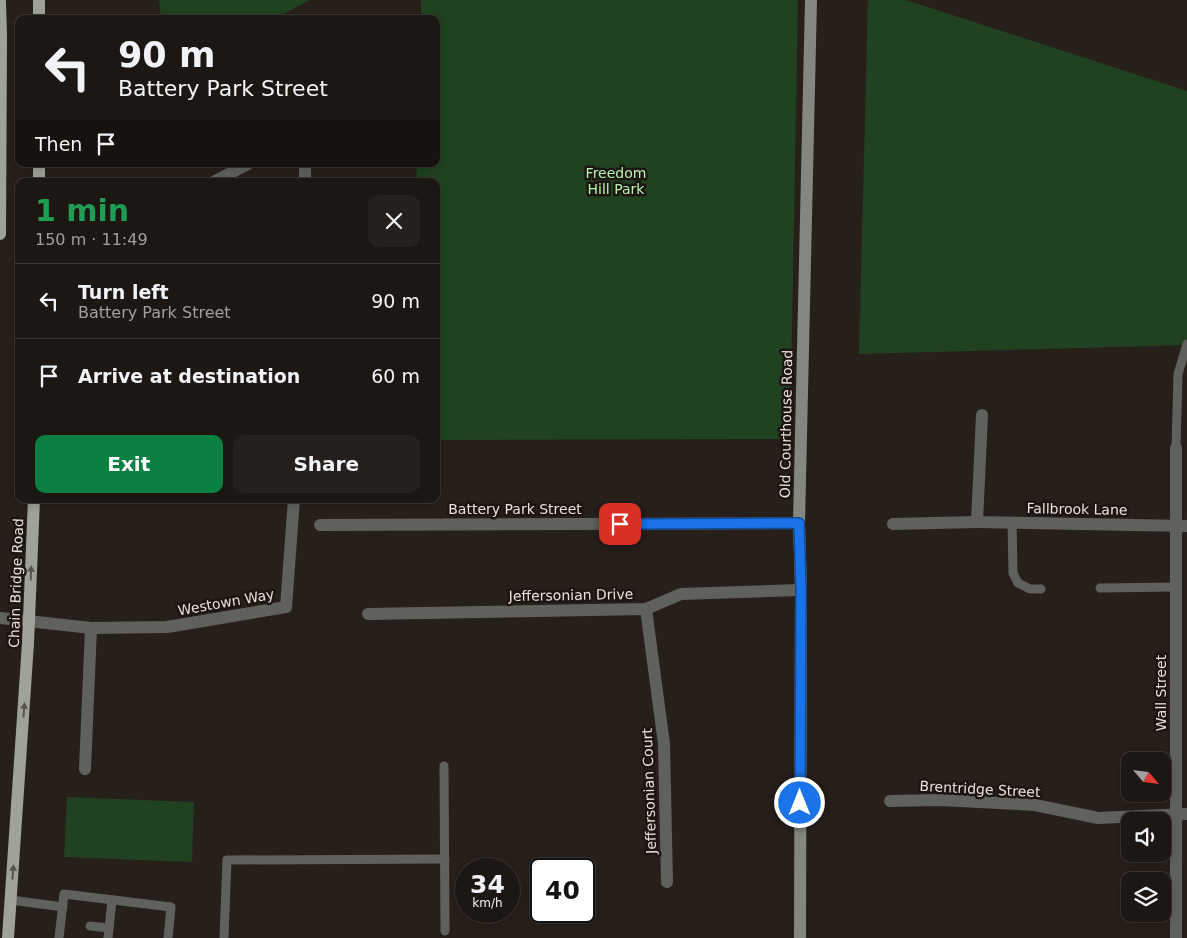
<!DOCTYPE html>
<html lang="en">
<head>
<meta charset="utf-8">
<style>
	body { margin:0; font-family:"DejaVu Sans",sans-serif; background:#25201d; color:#f1f3f6; height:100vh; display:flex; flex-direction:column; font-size:19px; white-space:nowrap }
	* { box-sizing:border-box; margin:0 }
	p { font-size:16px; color:#a09fa0 }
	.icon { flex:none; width:28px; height:28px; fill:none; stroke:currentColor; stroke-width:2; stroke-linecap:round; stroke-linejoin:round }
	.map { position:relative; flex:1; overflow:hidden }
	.details { position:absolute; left:15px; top:178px; width:425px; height:325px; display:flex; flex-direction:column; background:#1d1714; border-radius:10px; box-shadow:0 2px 8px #0003,0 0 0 1px #3b3634 }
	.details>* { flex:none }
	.guide { position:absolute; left:15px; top:15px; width:425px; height:152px; border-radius:10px; box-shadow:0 2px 8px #0003,0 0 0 1px #3b3634; background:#1d1714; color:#f1f3f6; overflow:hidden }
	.needle { width:32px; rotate:118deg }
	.fabs { position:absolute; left:1121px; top:752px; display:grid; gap:10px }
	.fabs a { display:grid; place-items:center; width:50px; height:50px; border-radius:10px; background:#1d1714; box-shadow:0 2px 8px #0003,0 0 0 1px #3b3634; font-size:25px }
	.speed { position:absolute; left:455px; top:858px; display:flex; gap:10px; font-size:25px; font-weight:700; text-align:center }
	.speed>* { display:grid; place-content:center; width:65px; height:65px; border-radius:50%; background:#1d1714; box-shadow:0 2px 8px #0003,0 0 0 1px #3b3634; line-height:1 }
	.speed small { font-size:12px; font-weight:400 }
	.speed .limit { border:2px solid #111; border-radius:8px; background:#fff; color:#111 }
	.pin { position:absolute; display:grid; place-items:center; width:42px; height:42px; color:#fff; margin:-21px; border-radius:10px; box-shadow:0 2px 8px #0006 }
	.me { position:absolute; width:55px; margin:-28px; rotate:0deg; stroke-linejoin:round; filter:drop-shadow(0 0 4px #0008) }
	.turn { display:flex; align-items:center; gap:18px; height:105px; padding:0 20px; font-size:22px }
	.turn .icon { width:65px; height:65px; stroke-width:2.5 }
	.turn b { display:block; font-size:35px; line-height:42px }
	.then { display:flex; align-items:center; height:48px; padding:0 20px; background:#0003; gap:10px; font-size:19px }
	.round { display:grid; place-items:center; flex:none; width:52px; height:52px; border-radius:10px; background:#25201d }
	.headline { display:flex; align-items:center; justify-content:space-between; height:85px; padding:0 20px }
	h1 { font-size:30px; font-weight:800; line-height:38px; color:#1e9e55 }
	.action { display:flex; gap:10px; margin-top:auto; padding:10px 20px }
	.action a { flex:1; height:58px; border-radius:10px; background:#0b8043; color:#fff; font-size:20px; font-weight:800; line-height:58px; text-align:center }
	.action a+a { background:#25201d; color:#f1f3f6 }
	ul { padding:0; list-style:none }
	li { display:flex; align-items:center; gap:15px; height:75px; padding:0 20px; border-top:1px solid #3b3634 }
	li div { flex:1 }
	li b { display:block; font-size:19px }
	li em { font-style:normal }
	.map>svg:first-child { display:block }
</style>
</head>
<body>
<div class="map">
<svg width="1187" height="938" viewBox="0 0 1187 938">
	<rect width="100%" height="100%" fill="#271f1a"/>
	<g fill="#204220">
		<path d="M 159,0 L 310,0 L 274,19 L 161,19 Z"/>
		<path d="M 421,0 L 798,0 L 790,439 L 436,440 L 436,181 L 416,181 L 417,164 L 436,164 L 436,19 L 421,19 Z"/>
		<path d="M 868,0 L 906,0 L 1187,91 L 1187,345 L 859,354 Z"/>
		<path d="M 67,797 L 194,802 L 192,862 L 64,857 Z"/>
	</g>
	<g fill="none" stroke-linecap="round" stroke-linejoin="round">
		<g stroke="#60615d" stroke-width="9">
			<path d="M 1176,448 L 1178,374 L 1187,344"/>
			<path d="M 1012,522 L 1013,573 L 1018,583 L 1030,589 L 1041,589"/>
			<path d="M 1100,588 L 1176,587"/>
			<path d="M 444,766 L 445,931"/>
			<path d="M 11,900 L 63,907"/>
			<path d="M 90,926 L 109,928"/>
			<path d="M 59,938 L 64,894 L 171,907 L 168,938"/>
			<path d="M 108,938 L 112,900"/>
			<path d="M 224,938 L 227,860 L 445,859"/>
		</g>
		<g stroke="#60615d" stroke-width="12">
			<path d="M 305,164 L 305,181"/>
			<path d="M 215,181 L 248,164"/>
			<path d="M 982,415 L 977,522 L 1187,526"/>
			<path d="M 1176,448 L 1176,938"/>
			<path d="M 893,524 L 977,522"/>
			<path d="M 320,525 L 799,523"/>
			<path d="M 646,609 L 664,744 L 667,882"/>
			<path d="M 368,614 L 646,609 L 681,594 L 801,590"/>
			<path d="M 0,618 L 91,628 L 167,627 L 286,607 L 294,499"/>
			<path d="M 85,769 L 91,628"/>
			<path d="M 890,801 L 940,800 L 1035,805 L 1098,818 L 1187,814"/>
		</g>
		<path stroke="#84867f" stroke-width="12" d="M 800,938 L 801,590 L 799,523 L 811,0"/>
		<g stroke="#9fa299" stroke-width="12">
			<path d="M 39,0 L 39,19"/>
			<path d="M 0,2 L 1,36 L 0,234"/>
			<path d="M 39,181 L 39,164"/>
			<path d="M 8,938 L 28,643 L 34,499"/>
		</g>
	</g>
	<defs><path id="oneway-solid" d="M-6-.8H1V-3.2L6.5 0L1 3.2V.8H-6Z" transform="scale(1.25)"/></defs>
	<g fill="#58544e">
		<use href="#oneway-solid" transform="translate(31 573) rotate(-88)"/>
		<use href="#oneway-solid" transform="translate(24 710) rotate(-86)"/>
		<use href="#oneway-solid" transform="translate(13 872) rotate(-86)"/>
	</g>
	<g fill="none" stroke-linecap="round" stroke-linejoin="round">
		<defs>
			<path id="route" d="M 620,524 L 799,523 L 801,590 L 800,803"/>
		</defs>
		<use href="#route" stroke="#114b97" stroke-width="12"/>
		<use href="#route" stroke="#1a73e8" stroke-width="9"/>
	</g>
	<g text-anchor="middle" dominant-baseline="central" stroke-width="5" stroke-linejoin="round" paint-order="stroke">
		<g font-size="14" fill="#b3f4b1" stroke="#1e1511">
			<text x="616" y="173">Freedom<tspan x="616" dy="16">Hill Park</tspan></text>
		</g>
		<g font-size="14" fill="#e8e1de" stroke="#1e1511">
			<text transform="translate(786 424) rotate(-89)">Old Courthouse Road</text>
			<text x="515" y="509">Battery Park Street</text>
			<text transform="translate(1077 509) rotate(1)">Fallbrook Lane</text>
			<text transform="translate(16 583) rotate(-88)">Chain Bridge Road</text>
			<text transform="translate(571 595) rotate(-1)">Jeffersonian Drive</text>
			<text transform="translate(226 602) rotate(-10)">Westown Way</text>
			<text transform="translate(1161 693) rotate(-90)">Wall Street</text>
			<text transform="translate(980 789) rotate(3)">Brentridge Street</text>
			<text transform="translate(649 791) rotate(-92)">Jeffersonian Court</text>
		</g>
	</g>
</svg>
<div class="fabs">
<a><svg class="needle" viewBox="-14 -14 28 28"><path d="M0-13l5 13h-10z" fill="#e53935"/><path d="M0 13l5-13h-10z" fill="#a09fa0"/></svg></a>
<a><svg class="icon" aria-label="sound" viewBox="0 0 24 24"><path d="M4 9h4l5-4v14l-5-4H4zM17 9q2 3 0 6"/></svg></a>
<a><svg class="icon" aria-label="layers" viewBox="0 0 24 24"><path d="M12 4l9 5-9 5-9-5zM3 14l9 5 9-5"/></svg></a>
</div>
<div class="speed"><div>34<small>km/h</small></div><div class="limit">40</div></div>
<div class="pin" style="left:620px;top:524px;background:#d93025"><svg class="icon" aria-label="arrive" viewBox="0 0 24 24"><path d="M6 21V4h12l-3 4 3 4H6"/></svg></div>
<svg class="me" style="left:800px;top:803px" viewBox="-20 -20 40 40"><circle r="17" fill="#1a73e8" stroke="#fff" stroke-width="3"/><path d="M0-11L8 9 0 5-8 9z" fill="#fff"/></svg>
<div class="guide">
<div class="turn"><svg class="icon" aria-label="left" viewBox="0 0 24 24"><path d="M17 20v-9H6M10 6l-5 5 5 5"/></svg><div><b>90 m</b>Battery Park Street</div></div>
<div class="then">Then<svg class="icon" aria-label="arrive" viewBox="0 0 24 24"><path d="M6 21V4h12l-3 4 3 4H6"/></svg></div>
</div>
<section class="details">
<div class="headline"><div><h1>1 min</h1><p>150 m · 11:49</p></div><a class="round"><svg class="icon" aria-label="close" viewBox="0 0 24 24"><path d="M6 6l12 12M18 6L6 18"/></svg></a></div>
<ul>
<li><svg class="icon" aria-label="left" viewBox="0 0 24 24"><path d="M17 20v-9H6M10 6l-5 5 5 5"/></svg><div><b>Turn left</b><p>Battery Park Street</p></div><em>90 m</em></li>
<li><svg class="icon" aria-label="arrive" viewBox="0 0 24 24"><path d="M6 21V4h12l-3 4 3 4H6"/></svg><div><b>Arrive at destination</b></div><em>60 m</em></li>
</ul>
<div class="action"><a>Exit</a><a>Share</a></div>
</section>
</div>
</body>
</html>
